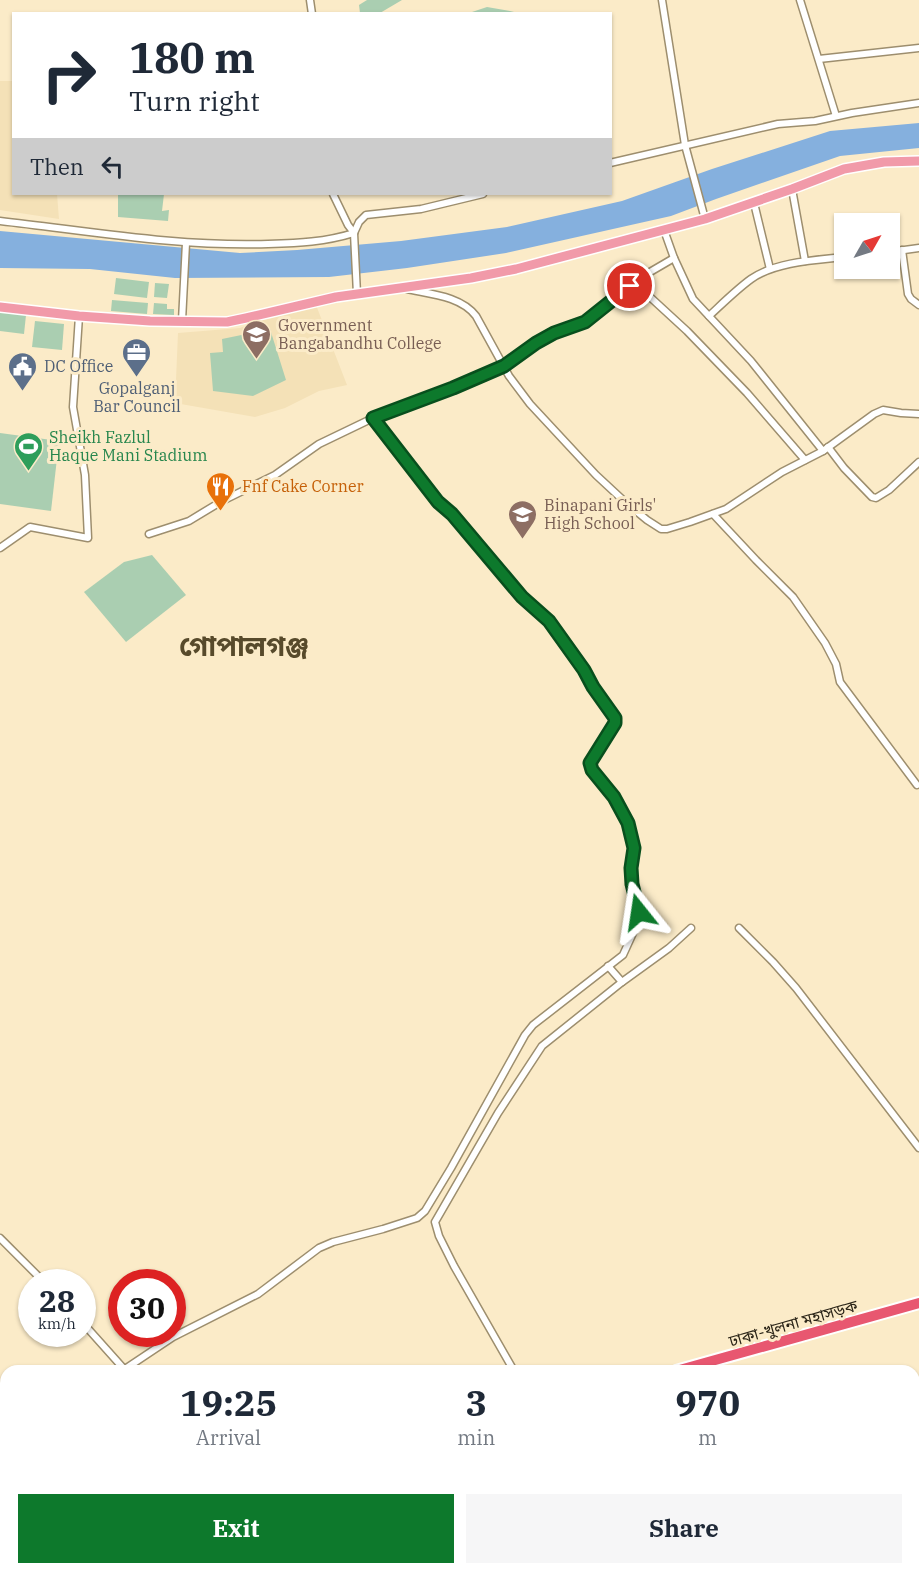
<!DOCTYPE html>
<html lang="en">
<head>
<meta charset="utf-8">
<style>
	body { margin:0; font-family:"IBM Plex Serif","Noto Sans Bengali",serif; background:#f6f6f7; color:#1f2937; height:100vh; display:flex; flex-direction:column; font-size:22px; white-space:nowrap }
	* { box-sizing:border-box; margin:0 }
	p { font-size:20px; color:#747a83 }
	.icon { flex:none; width:33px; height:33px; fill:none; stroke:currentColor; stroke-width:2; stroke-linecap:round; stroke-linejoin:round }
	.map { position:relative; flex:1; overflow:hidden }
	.drawer { position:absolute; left:0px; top:1365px; width:920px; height:210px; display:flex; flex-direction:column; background:#fff; border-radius:18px 18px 0 0; box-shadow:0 2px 4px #0004 }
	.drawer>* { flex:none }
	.hud { position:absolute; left:12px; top:12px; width:600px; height:183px; border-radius:0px; box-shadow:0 2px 4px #0004; background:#fff; color:#1f2937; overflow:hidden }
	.needle { width:39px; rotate:51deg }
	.controls { position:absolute; left:834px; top:213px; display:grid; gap:12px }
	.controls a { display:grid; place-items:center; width:66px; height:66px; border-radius:0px; background:#fff; box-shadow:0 2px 4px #0004; font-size:30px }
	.speed { position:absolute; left:18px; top:1269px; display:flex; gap:12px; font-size:30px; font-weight:700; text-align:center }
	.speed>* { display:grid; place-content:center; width:78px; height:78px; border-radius:50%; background:#fff; box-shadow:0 2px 4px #0004; line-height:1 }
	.speed small { font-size:15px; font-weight:400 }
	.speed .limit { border:9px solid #d22; background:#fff; color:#111 }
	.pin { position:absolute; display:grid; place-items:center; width:51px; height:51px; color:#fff; margin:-26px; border:3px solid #fff; border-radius:50%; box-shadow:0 2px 6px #0007 }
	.me { position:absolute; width:66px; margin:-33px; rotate:345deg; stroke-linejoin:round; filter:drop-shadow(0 0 4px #0008) }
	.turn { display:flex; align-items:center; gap:21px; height:126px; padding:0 18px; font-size:27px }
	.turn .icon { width:78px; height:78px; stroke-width:2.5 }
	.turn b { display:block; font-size:42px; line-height:51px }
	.then { display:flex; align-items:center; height:57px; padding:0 18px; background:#0003; gap:12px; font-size:22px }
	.eta { display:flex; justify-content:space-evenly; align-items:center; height:102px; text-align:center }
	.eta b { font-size:36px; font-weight:700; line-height:42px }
	.button { display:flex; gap:12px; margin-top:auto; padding:12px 18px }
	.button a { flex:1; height:69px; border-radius:0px; background:#0d792c; color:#fff; font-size:24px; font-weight:700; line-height:69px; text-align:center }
	.button a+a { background:#f6f6f7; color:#1f2937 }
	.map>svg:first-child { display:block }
</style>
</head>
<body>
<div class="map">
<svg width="919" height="1575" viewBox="0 0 919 1575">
	<rect width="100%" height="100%" fill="#fbebc8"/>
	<g fill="#f4e1b7">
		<path d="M 0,81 L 13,81 L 14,194 L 57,194 L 59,219 L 0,210 Z"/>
		<path d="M 316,305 L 347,385 L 319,391 L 285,408 L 255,417 L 175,403 L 178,333 L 240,328 L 273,314 Z"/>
	</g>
	<g fill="#aaceb1">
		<path d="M 367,0 L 402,0 L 380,13 L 360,13 L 359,5 Z"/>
		<path d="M 487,7 L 510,11 L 518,13 L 469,13 Z"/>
		<path d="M 118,194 L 164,194 L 162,211 L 169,210 L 168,221 L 118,217 Z"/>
		<path d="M 116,278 L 149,282 L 147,298 L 114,294 Z"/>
		<path d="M 155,283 L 169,284 L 167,298 L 154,297 Z"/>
		<path d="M 112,300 L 148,303 L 147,314 L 111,311 Z"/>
		<path d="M 154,303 L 167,304 L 167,309 L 174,309 L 174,315 L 153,314 Z"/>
		<path d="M 0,312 L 26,315 L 24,334 L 0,331 Z"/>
		<path d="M 35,321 L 64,324 L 62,350 L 32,347 Z"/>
		<path d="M 270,329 L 286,380 L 253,396 L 213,391 L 210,353 L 223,352 L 222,339 Z"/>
		<path d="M 0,433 L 59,441 L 51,511 L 0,504 Z"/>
		<path d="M 152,555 L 186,595 L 126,642 L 84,592 L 124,562 Z"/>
	</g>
	<path fill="#85b0de" d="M 919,123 L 919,148 L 840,156 L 716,199 L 671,216 L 506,253 L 407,268 L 329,277 L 175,278 L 90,269 L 0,268 L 0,231 L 240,253 L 297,250 L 401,241 L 507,227 L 622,201 L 712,169 L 830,131 Z"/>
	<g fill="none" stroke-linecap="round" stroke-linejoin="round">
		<defs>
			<g id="street">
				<path d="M 310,0 L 312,14"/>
				<path d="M 662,0 L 685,145 L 705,219"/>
				<path d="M 800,0 L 836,116"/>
				<path d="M 819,59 L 919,48"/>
				<path d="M 610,163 L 778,124 L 815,121 L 852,113 L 919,103"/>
				<path d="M 792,189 L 805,261"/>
				<path d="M 333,194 L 348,225 L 354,233"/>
				<path d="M 754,203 L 770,269"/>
				<path d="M 0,221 C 89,231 179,247 268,244 C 299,243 325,242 354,233"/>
				<path d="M 664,230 L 674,258 L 693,299 L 751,361 L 823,451"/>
				<path d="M 902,250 L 908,294 L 911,299 L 919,305"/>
				<path d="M 890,252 L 919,248"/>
				<path d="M 630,286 L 650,297 L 687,331 L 747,393 L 805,460"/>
				<path d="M 407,289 C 430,294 461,296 476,316 L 509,376 L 530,404 L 596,475 L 624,501 L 647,520 L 661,529 L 667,529 L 690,522 L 726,509 L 782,472 L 823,451 L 874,414 L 883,410 L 901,413 L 919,414"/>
				<path d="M 357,294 L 354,233 L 359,222 L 366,215 L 421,209 L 483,194"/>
				<path d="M 709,316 C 723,303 736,290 751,279 C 775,262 815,260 844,257"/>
				<path d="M 182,321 L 186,243"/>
				<path d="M 828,447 L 844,468 L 872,497 L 876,498 L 889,490 L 919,462"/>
				<path d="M 713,514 L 756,560 L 793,597 L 825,643 L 836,664 L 840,682 L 917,785"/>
				<path d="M 149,534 L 189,521 L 222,501 L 275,475 L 319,444 L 373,418 L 453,388 L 504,365 L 536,343 L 554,333 L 584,322 L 638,279 L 674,258"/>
				<path d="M 0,548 L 30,527 L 88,538 L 85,475 L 73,407 L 79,316"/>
				<path d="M 739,928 L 773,962 L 796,988 L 919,1148"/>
				<path d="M 622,982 L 669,948 L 691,928"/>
				<path d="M 0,1238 L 44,1282"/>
				<path d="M 82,1322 L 124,1369"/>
				<path d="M 122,1371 L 173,1337 L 258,1294 L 319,1248 L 333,1242 L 383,1229 L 417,1218 L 425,1211 L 451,1168 L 525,1035 L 533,1025 L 623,955 L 633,933 L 639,912 L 631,884 L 631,868 L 634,848 L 628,823 L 614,797 L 592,770 L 590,763 L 615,723 L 615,718 L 593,687 L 584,670 L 548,621 L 523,597 L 452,514 L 438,503 L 373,418"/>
				<path d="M 514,1371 L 454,1266 L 439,1236 L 435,1222 L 498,1113 L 542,1046 L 622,982 L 608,966"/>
				<path d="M 0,1550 L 6,1549"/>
			</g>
			<path id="primary" d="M 0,307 L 79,316 L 150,321 L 227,322 L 246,318 L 336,297 L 471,278 L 516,269 L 705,219 L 792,189 L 844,169 L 884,162 L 919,161"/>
			<g id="highway">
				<path d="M 676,1371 L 919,1303"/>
				<path d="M 0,1558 L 6,1556"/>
			</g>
		</defs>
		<use href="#street" stroke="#9d8e6e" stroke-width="9"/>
		<use href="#primary" stroke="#fff" stroke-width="12"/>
		<use href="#highway" stroke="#fff" stroke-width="14"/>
		<use href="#street" stroke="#fff" stroke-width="6"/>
		<use href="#primary" stroke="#f19aa9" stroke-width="9"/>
		<use href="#highway" stroke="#e85770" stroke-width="10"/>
	</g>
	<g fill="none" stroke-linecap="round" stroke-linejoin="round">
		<defs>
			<path id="route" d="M 630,286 L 585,322 L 554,333 L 536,343 L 504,366 L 453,388 L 373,418 L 438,502 L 452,514 L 522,597 L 549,621 L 584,670 L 593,687 L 615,718 L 615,723 L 590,763 L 592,770 L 614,797 L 628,823 L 634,848 L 631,868 L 632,884 L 639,912"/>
		</defs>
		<use href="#route" stroke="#084f1d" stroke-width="15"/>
		<use href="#route" stroke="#0d792c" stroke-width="10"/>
	</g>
	<defs>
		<symbol id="university-pin" viewBox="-11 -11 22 30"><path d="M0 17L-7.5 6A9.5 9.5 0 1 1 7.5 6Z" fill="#8d6e63" stroke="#fbebc8"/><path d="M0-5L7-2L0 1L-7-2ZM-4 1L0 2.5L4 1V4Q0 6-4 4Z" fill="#fff"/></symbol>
		<symbol id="office-pin" viewBox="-11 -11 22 30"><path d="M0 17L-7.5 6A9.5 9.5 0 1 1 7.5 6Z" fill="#5c6f8a" stroke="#fbebc8"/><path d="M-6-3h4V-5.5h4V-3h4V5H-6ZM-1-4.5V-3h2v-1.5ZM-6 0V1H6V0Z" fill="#fff"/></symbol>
		<symbol id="civic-pin" viewBox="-11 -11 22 30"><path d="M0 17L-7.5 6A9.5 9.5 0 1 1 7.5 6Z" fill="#5c6f8a" stroke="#fbebc8"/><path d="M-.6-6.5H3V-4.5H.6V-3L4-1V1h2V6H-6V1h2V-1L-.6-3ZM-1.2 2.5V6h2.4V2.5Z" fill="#fff"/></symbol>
		<symbol id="stadium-pin" viewBox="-11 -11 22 30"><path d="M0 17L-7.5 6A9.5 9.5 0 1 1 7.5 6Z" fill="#2e9e5b" stroke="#fbebc8"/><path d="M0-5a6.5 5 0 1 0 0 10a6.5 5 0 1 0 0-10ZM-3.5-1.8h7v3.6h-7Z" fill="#fff"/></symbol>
		<symbol id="restaurant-pin" viewBox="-11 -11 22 30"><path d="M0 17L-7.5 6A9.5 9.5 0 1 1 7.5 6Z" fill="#e8710a" stroke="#fbebc8"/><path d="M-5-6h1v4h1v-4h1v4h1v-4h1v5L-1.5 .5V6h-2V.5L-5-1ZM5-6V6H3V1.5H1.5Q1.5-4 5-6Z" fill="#fff"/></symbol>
		<symbol id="school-pin" viewBox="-11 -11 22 30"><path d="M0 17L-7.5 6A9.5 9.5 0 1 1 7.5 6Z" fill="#8d6e63" stroke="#fbebc8"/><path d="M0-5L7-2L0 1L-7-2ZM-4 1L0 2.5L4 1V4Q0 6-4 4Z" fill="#fff"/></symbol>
	</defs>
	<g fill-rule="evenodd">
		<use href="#university-pin" x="240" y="318" width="33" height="45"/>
		<use href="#office-pin" x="120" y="336" width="33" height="45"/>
		<use href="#civic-pin" x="6" y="350" width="33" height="45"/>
		<use href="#stadium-pin" x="12" y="430" width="33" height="45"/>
		<use href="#restaurant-pin" x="204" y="470" width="33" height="45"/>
		<use href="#school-pin" x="506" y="498" width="33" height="45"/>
	</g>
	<g text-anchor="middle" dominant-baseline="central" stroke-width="6" stroke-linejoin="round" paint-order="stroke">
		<g font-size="16" fill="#785e54" stroke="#fbebc8" text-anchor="start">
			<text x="278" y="325">Government<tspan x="278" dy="18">Bangabandhu College</tspan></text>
			<text x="544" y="505">Binapani Girls'<tspan x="544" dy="18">High School</tspan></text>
		</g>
		<g font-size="16" fill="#4e5e75" stroke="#fbebc8" text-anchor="start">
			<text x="44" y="366">DC Office</text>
			<text x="137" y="388" text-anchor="middle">Gopalganj<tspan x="137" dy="18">Bar Council</tspan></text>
		</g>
		<g font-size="16" fill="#27864d" stroke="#fbebc8" text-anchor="start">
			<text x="49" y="437">Sheikh Fazlul<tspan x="49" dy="18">Haque Mani Stadium</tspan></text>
		</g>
		<g font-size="16" fill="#c56008" stroke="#fbebc8" text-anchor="start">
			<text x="242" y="486">Fnf Cake Corner</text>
		</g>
		<g font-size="16" fill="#2a2417" stroke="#fbebc8">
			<text transform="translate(793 1323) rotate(-16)">ঢাকা-খুলনা মহাসড়ক</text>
		</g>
		<g font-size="28" font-weight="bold" fill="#574a2b" stroke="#fbebc8">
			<text x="244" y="645">গোপালগঞ্জ</text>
		</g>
	</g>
</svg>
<div class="controls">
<a><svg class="needle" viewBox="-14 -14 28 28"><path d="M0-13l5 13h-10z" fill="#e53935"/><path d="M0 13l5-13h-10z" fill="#747a83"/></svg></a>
</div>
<div class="speed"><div>28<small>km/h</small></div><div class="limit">30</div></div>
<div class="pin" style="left:630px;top:286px;background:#d93025"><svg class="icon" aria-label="arrive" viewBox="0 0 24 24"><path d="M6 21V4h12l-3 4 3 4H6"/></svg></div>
<svg class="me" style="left:639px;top:912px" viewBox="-20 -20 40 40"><path d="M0-17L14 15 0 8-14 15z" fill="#0d792c" stroke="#fff" stroke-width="4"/></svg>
<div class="hud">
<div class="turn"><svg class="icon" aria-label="right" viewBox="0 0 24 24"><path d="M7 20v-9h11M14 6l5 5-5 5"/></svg><div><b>180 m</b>Turn right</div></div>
<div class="then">Then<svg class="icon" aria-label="left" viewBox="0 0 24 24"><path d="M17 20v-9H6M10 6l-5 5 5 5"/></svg></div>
</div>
<section class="drawer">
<div class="eta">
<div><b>19:25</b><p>Arrival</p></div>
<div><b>3</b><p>min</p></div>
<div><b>970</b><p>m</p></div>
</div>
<div class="button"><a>Exit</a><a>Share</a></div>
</section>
</div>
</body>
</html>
